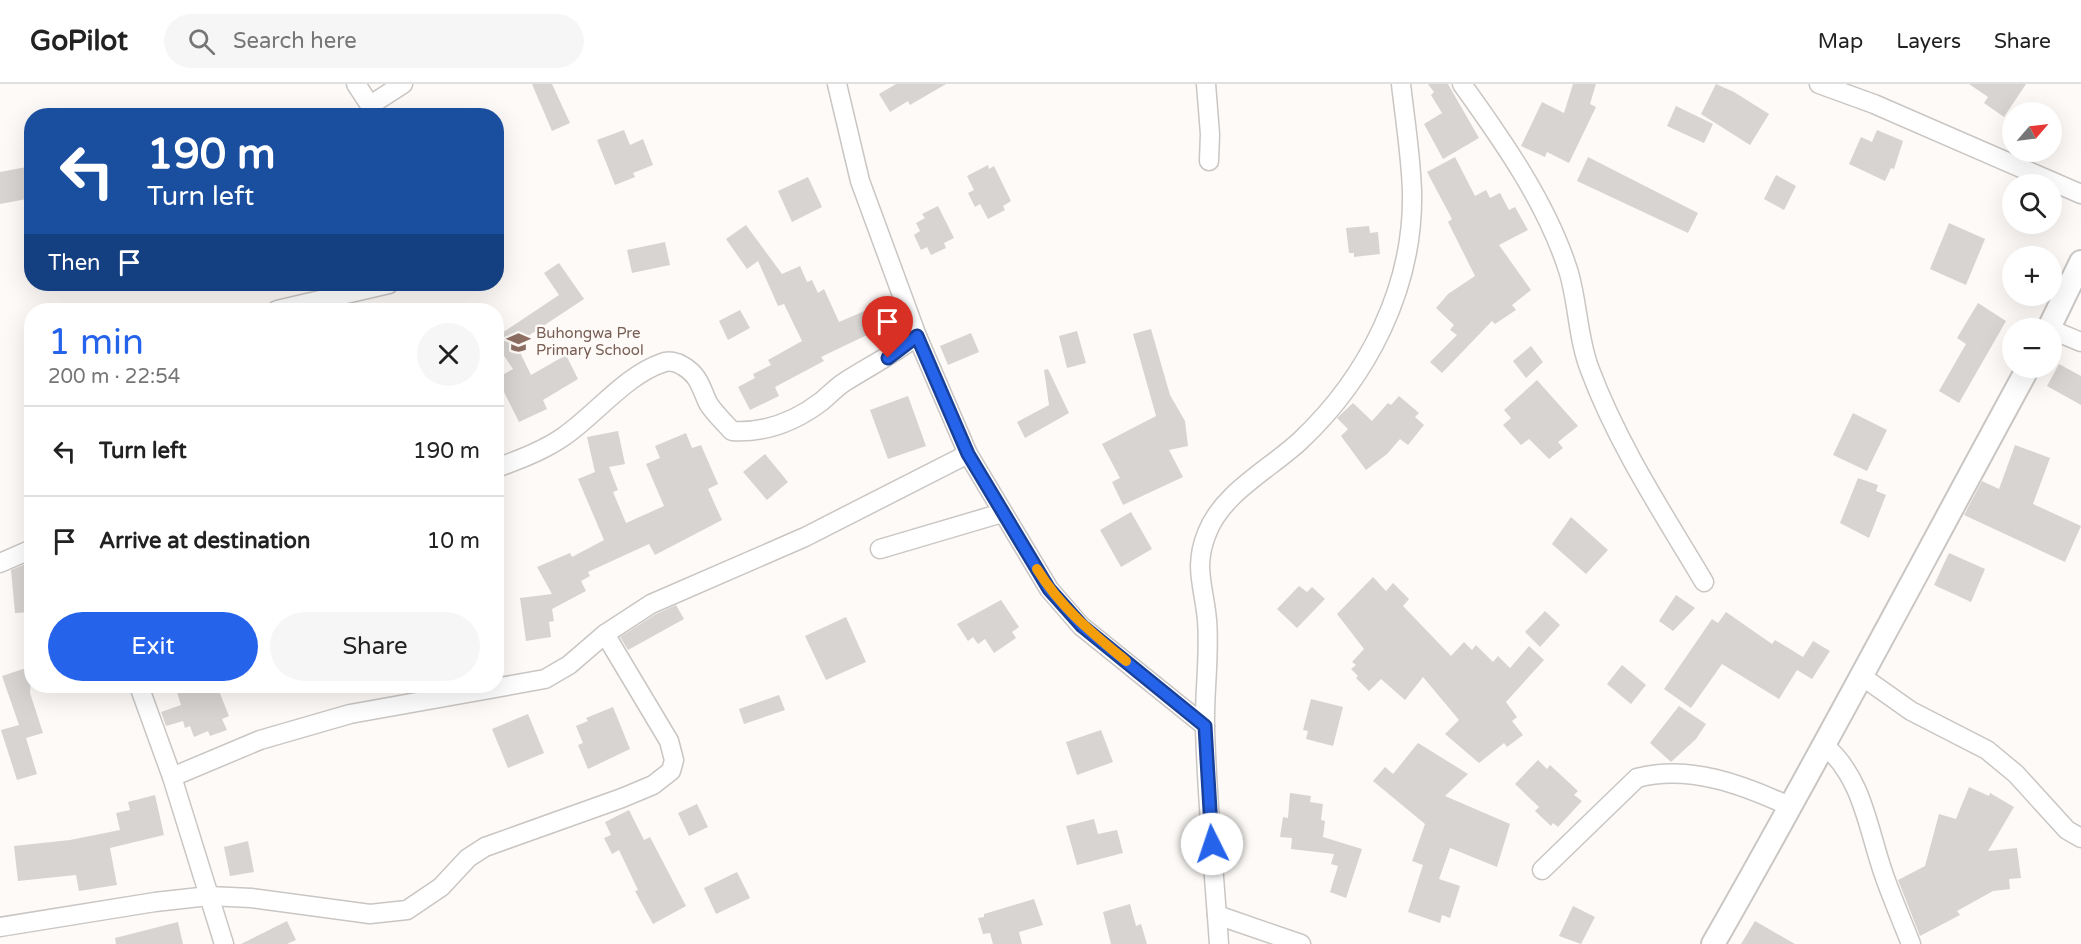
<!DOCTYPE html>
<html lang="en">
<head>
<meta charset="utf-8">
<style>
	body { margin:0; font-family:"Varela Round",sans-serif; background:#f6f6f6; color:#222; height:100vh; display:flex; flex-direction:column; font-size:22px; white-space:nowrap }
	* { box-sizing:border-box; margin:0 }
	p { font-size:20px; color:#767676 }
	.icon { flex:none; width:33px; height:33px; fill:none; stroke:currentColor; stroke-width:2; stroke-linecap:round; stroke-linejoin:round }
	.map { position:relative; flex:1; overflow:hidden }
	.sheet { position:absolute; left:24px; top:219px; width:480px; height:390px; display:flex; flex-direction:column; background:#fff; border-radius:24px; box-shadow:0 6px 24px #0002 }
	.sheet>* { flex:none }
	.banner { position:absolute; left:24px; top:24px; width:480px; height:183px; border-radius:24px; box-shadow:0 6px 24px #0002; background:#1a4fa0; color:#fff; overflow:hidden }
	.needle { width:39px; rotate:62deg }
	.buttons { position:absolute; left:2002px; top:18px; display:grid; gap:12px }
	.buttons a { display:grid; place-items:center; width:60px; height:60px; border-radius:50%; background:#fff; box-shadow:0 6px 24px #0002; font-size:30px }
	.pin { position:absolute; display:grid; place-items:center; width:51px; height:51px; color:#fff; margin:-62px -26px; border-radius:50% 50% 50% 0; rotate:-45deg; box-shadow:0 0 6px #0007 }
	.pin .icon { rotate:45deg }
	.me { position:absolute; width:66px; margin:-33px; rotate:356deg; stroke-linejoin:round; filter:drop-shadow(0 0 4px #0008) }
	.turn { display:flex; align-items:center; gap:21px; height:126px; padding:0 24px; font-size:27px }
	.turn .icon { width:78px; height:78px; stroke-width:2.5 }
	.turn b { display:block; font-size:42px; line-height:51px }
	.then { display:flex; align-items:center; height:57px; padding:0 24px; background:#0003; gap:12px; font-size:22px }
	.round { display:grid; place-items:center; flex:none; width:63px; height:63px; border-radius:32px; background:#f6f6f6 }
	.overview { display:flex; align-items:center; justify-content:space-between; height:102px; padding:0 24px }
	h1 { font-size:36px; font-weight:600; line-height:45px; color:#2563eb }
	.cta { display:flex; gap:12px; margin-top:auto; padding:12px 24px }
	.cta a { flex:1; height:69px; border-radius:36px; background:#2563eb; color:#fff; font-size:24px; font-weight:600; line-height:69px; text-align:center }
	.cta a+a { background:#f6f6f6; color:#222 }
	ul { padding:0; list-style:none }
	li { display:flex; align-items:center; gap:18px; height:90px; padding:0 24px; border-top:2px solid #e0e0e0 }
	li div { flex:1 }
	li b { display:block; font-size:22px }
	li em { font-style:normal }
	header { display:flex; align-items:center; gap:36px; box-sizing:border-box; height:84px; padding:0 30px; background:#fff; border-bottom:2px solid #e0e0e0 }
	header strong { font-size:28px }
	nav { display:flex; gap:33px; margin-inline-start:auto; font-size:21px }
	.search { width:420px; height:54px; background:#f6f6f6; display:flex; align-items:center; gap:15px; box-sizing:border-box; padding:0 21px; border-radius:33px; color:#767676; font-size:22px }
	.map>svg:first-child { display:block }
</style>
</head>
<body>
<header>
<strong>GoPilot</strong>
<div class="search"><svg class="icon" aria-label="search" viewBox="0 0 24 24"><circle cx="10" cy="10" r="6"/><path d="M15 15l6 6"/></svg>Search here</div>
<nav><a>Map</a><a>Layers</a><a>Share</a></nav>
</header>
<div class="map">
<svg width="2081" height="860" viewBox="0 0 2081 860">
	<rect width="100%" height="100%" fill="#fdfaf7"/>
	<g fill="#d7d4d2">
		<path d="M 532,0 L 552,0 L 570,39 L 552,47 Z"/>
		<path d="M 896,0 L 946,0 L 910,21 L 908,17 L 890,28 L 879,10 Z"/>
		<path d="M 1428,0 L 1448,0 L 1479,54 L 1443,75 L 1424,40 L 1442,29 L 1431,11 L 1434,8 Z"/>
		<path d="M 1573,0 L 1596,0 L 1590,20 L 1596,23 L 1569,79 L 1547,68 L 1545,73 L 1521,62 L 1542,18 L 1564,29 Z"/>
		<path d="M 1716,0 L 1734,8 L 1769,30 L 1750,61 L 1701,30 Z"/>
		<path d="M 1969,0 L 2026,0 L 2004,33 L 1984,19 L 1988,13 Z"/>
		<path d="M 1676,22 L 1713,40 L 1704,59 L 1667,42 Z"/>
		<path d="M 624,46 L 630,61 L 643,55 L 653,81 L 633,89 L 635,93 L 615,101 L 597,56 Z"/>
		<path d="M 1877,46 L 1903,57 L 1894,85 L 1891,84 L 1885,97 L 1849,80 L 1861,53 L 1872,58 Z"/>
		<path d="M 1455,73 L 1475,112 L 1486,106 L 1490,114 L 1500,109 L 1509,126 L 1515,123 L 1528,146 L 1499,161 L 1531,206 L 1512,221 L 1516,226 L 1495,240 L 1492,237 L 1442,289 L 1430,278 L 1457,251 L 1450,246 L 1454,241 L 1436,224 L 1448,210 L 1475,192 L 1448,138 L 1452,135 L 1427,88 Z"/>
		<path d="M 1588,73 L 1698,129 L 1688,149 L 1577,97 Z"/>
		<path d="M 988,81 L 989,85 L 994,82 L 1011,117 L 1003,122 L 1005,126 L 988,135 L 980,120 L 975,123 L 968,109 L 974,106 L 967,92 Z"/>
		<path d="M 32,82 L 32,114 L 0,120 L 0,88 Z"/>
		<path d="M 1776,91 L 1796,102 L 1784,126 L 1764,115 Z"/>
		<path d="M 808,93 L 822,123 L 792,138 L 778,107 Z"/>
		<path d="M 938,122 L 954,154 L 944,159 L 946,164 L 931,171 L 927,163 L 921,166 L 914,151 L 920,147 L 916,139 L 925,134 L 922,130 Z"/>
		<path d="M 1949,139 L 1985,155 L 1966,201 L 1930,185 Z"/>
		<path d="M 746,141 L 782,190 L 800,182 L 807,198 L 812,196 L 818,209 L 824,205 L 839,238 L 883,219 L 892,239 L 821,273 L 824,277 L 775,303 L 779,312 L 750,326 L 738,303 L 755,294 L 753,290 L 771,281 L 768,276 L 802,257 L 784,220 L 778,222 L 758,177 L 747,185 L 726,155 Z"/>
		<path d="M 1369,142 L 1370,149 L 1378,148 L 1380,170 L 1354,173 L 1354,169 L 1349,169 L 1346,144 Z"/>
		<path d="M 665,158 L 670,181 L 632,189 L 627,166 Z"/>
		<path d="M 559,179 L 584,215 L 516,260 L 531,291 L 566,271 L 578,295 L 543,316 L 547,325 L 519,338 L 497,294 L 513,285 L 496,260 L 496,253 L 559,211 L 544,189 Z"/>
		<path d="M 1978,219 L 2006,237 L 1959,319 L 1939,307 L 1966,260 L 1957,254 Z"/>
		<path d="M 740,226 L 750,244 L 728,256 L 719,237 Z"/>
		<path d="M 1151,245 L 1170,311 L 1185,337 L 1188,362 L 1169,366 L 1183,393 L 1123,421 L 1112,398 L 1120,394 L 1102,360 L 1156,332 L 1133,250 Z"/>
		<path d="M 1077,247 L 1086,279 L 1067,284 L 1059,252 Z"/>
		<path d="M 971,249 L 979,268 L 948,281 L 940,262 Z"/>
		<path d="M 1531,262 L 1543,278 L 1526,294 L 1513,277 Z"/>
		<path d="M 2059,280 L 2081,292 L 2081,321 L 2047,302 Z"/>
		<path d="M 1048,285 L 1069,329 L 1025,354 L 1017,338 L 1049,321 L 1044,286 Z"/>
		<path d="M 1537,296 L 1578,342 L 1558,358 L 1563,364 L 1549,375 L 1529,355 L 1521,361 L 1503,341 L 1511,334 L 1504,326 Z"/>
		<path d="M 908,312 L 926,362 L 888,375 L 870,326 Z"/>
		<path d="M 1399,312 L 1419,329 L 1415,333 L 1424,341 L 1408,361 L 1400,355 L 1387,370 L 1366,386 L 1341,352 L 1348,345 L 1337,334 L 1353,319 L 1372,337 L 1388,319 L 1391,321 Z"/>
		<path d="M 1853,329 L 1887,346 L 1867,387 L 1833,371 Z"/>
		<path d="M 618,347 L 625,380 L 609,383 L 618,406 L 613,408 L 626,439 L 664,422 L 646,380 L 660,374 L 655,362 L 686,349 L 692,364 L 701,361 L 718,400 L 708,405 L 722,436 L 655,471 L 649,460 L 588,488 L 590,492 L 581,497 L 586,507 L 552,525 L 554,537 L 549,538 L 551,553 L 526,557 L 520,514 L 552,510 L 537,483 L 570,469 L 572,473 L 604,456 L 578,395 L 595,388 L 587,353 Z"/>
		<path d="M 2015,361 L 2050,374 L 2033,420 L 2081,442 L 2065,478 L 1964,431 L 1982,397 L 1999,405 Z"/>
		<path d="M 765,370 L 788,398 L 767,416 L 743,388 Z"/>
		<path d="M 1858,394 L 1878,401 L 1876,407 L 1886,411 L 1869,454 L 1840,439 Z"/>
		<path d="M 1131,428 L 1152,465 L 1121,483 L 1100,446 Z"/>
		<path d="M 1571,433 L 1608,466 L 1586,490 L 1552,460 Z"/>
		<path d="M 1949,469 L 1985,485 L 1971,518 L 1934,501 Z"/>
		<path d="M 28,479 L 32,491 L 32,528 L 15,529 L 11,486 Z"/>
		<path d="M 1373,493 L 1386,507 L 1393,499 L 1409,515 L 1403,522 L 1451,572 L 1464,558 L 1472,566 L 1476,561 L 1493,578 L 1498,572 L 1510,584 L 1529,562 L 1544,576 L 1506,618 L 1517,633 L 1512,637 L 1523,651 L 1507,663 L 1504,659 L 1479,679 L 1445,650 L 1459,636 L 1423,593 L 1405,616 L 1381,595 L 1369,607 L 1356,594 L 1358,592 L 1351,585 L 1356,581 L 1352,578 L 1364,565 L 1337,530 Z"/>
		<path d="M 1299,502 L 1307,508 L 1312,503 L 1325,515 L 1297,544 L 1277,525 Z"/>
		<path d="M 1676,511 L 1695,524 L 1673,547 L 1659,537 Z"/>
		<path d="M 1001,516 L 1019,543 L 1012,548 L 1016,554 L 994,569 L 985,555 L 978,560 L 973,553 L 968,557 L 957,540 Z"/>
		<path d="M 676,521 L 684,535 L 628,566 L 620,553 L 656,530 Z"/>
		<path d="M 1545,527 L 1560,541 L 1540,563 L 1525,548 Z"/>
		<path d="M 1726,528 L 1772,560 L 1775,556 L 1803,573 L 1813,557 L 1830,567 L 1812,595 L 1797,586 L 1779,615 L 1722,580 L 1691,624 L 1664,605 L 1712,535 L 1718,539 Z"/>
		<path d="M 846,533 L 866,578 L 826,596 L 805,552 Z"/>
		<path d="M 1622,581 L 1646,601 L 1631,620 L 1607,600 Z"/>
		<path d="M 32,582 L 30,609 L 43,649 L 26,654 L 37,690 L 17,696 L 1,646 L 19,641 L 2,592 Z"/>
		<path d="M 194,602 L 217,602 L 229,632 L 222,635 L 227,646 L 210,652 L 208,647 L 194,653 L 190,642 L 185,644 L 183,637 L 166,642 L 161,628 L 181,621 L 177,608 Z"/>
		<path d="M 779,611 L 785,626 L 744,640 L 739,625 Z"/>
		<path d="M 1311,615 L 1343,623 L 1333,662 L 1306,655 L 1308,647 L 1303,646 Z"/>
		<path d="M 1679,622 L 1706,640 L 1696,655 L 1671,678 L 1650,659 Z"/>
		<path d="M 613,623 L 630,665 L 588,685 L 578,661 L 583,659 L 576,642 L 588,637 L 586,634 Z"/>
		<path d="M 528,630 L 544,669 L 508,684 L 492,645 Z"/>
		<path d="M 1101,646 L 1113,678 L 1077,691 L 1066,658 Z"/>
		<path d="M 1418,659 L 1468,690 L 1445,712 L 1510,740 L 1497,783 L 1450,764 L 1439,795 L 1460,802 L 1450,834 L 1442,831 L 1440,839 L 1408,828 L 1423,781 L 1412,777 L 1425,740 L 1373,697 L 1385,683 L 1393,690 Z"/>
		<path d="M 1538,676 L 1547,685 L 1550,681 L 1578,707 L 1574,711 L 1582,717 L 1558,743 L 1553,739 L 1551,742 L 1535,727 L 1539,723 L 1515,700 Z"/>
		<path d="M 1969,703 L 1989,712 L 1990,709 L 2014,723 L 1988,767 L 2017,764 L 2021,794 L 2009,795 L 2010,805 L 1993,807 L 1957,827 L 1960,831 L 1920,852 L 1898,796 L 1925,782 L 1939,730 L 1956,735 Z"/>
		<path d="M 1290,709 L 1311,712 L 1310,718 L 1323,720 L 1321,736 L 1325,737 L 1323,753 L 1362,765 L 1346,814 L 1330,808 L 1338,782 L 1331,780 L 1334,770 L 1291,765 L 1292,754 L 1280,753 L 1283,733 L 1288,734 Z"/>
		<path d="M 155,711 L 164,751 L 110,764 L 117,801 L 79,807 L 76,791 L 18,797 L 14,762 L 70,756 L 120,746 L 116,729 L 130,726 L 128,718 Z"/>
		<path d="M 697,720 L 708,743 L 689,752 L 678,729 Z"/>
		<path d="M 629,726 L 644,756 L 650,753 L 686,822 L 653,840 L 635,807 L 638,806 L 619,766 L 612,770 L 604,754 L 611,751 L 605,738 Z"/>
		<path d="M 1094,735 L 1098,750 L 1117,746 L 1123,769 L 1077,781 L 1066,742 Z"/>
		<path d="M 248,757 L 254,788 L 230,792 L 224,763 Z"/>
		<path d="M 737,788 L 750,814 L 716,830 L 704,804 Z"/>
		<path d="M 1034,815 L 1043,841 L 1019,848 L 1022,860 L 993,860 L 990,849 L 983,850 L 978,834 L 984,833 L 984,830 Z"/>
		<path d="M 1130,820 L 1136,842 L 1141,840 L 1147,860 L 1111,860 L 1103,828 Z"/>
		<path d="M 1573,822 L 1595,833 L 1581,860 L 1559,852 Z"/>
		<path d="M 287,837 L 296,856 L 287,860 L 241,860 Z"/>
		<path d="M 1755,837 L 1795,860 L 1741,860 Z"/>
		<path d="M 178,838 L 183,860 L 116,860 L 115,854 Z"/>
	</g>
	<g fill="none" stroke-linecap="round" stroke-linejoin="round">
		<defs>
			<path id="service" d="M 335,200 L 345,212"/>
			<g id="minor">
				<path d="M 356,0 L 377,32"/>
				<path d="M 837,0 L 860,97 L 917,252 L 968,370 L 1049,505 L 1081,542 L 1205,642"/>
				<path d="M 1206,0 L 1210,50 L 1209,77"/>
				<path d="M 1462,0 C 1503,57 1548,121 1569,189 C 1578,220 1578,256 1590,286 C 1618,361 1663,429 1704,498"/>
				<path d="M 1819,0 L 1874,20 L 2081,110"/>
				<path d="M 372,20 L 403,0"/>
				<path d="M 277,226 L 389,200"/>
				<path d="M 2052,246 L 2081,258"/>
				<path d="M 496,384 C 519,376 543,367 563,353 C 594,332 626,291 662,279 C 669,276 677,278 683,282 C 699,291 701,304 708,319 C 714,329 724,338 732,347 C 765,349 796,337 822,317 C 829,311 836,304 843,299 C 868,283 894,270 917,252"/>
				<path d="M 880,465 L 1002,429"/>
				<path d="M 0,479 L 32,465"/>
				<path d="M 1860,591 L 1911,627 L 1987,666 L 2016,690 L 2067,746 L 2081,754"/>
				<path d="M 139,602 L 172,693 L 224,860"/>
				<path d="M 1825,662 C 1863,694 1868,746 1884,791 C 1892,814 1902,837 1911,860"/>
				<path d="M 172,693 L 260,656 L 350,630 L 545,595 L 569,581 L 605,550 L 651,520 L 805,453 L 968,370"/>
				<path d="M 1542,786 L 1637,694 C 1689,680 1744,701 1791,723"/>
				<path d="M 1217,831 L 1301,860"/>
				<path d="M 0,843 L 155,818 L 209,812 L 251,814 L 370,830 L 407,826 L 441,803 L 468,774 L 485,763 L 622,714 L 653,701 L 671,687 L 674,676 L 669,657 L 605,550"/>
				<path d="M 1219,860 C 1214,788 1207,716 1205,644 C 1204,608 1210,572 1207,536 C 1204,502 1193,483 1207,449 C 1222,409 1270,385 1300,357 C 1368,293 1414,203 1412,108 C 1411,72 1405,36 1401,0"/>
			</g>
			<g id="tertiary">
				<path d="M 2049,244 L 2081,178"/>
				<path d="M 1713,860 C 1822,670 1923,476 2028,284"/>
			</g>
		</defs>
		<use href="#service" stroke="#c9c6c4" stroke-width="12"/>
		<use href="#minor" stroke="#c9c6c4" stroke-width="21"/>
		<use href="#tertiary" stroke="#c9c6c4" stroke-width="26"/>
		<use href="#service" stroke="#fff" stroke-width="9"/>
		<use href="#minor" stroke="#fff" stroke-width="18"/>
		<use href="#tertiary" stroke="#fff" stroke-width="22"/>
	</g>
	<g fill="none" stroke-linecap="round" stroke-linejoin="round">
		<defs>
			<path id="route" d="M 888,274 L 917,252 L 968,370 L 1049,505 L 1082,542 L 1205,642 L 1212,760"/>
		</defs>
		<use href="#route" stroke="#184099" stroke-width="15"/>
		<use href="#route" stroke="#2563eb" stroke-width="10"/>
		<path stroke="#f59e0b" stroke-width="10" d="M 1037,485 C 1061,524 1091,548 1126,577"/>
	</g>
	<defs>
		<symbol id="school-bare" viewBox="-9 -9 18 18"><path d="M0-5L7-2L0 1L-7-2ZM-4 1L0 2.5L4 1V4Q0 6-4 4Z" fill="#8d6e63" stroke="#fdfaf7" stroke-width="2.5" paint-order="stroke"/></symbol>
	</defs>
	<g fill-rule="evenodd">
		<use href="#school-bare" x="502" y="242" width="33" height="33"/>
	</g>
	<g text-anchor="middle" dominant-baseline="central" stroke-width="5" stroke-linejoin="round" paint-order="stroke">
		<g font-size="15" fill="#785e54" stroke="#fdfaf7" text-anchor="start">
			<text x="536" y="249">Buhongwa Pre<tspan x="536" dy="17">Primary School</tspan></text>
		</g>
	</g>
</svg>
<div class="buttons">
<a><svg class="needle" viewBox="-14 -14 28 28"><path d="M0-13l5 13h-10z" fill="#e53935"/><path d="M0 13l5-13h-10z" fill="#767676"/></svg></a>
<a><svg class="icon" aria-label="search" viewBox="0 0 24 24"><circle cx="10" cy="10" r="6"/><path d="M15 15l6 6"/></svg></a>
<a>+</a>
<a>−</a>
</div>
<div class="pin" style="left:888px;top:274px;background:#d93025"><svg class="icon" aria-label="arrive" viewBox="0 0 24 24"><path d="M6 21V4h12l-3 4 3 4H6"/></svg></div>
<svg class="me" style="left:1212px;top:760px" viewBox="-20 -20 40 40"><circle r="19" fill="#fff"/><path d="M0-13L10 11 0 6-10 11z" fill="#2563eb"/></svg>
<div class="banner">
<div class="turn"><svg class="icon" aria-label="left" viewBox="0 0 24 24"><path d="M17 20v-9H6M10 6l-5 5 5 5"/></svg><div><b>190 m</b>Turn left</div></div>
<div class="then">Then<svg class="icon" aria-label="arrive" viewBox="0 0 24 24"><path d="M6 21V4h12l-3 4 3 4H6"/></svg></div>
</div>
<section class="sheet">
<div class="overview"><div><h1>1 min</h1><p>200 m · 22:54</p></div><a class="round"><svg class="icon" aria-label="close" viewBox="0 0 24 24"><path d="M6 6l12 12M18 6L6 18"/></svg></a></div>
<ul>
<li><svg class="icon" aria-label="left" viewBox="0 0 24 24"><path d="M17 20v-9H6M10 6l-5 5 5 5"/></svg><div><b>Turn left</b></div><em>190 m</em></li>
<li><svg class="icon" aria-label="arrive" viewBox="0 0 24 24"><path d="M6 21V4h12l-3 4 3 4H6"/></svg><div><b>Arrive at destination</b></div><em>10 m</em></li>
</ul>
<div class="cta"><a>Exit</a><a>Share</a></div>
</section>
</div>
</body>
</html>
